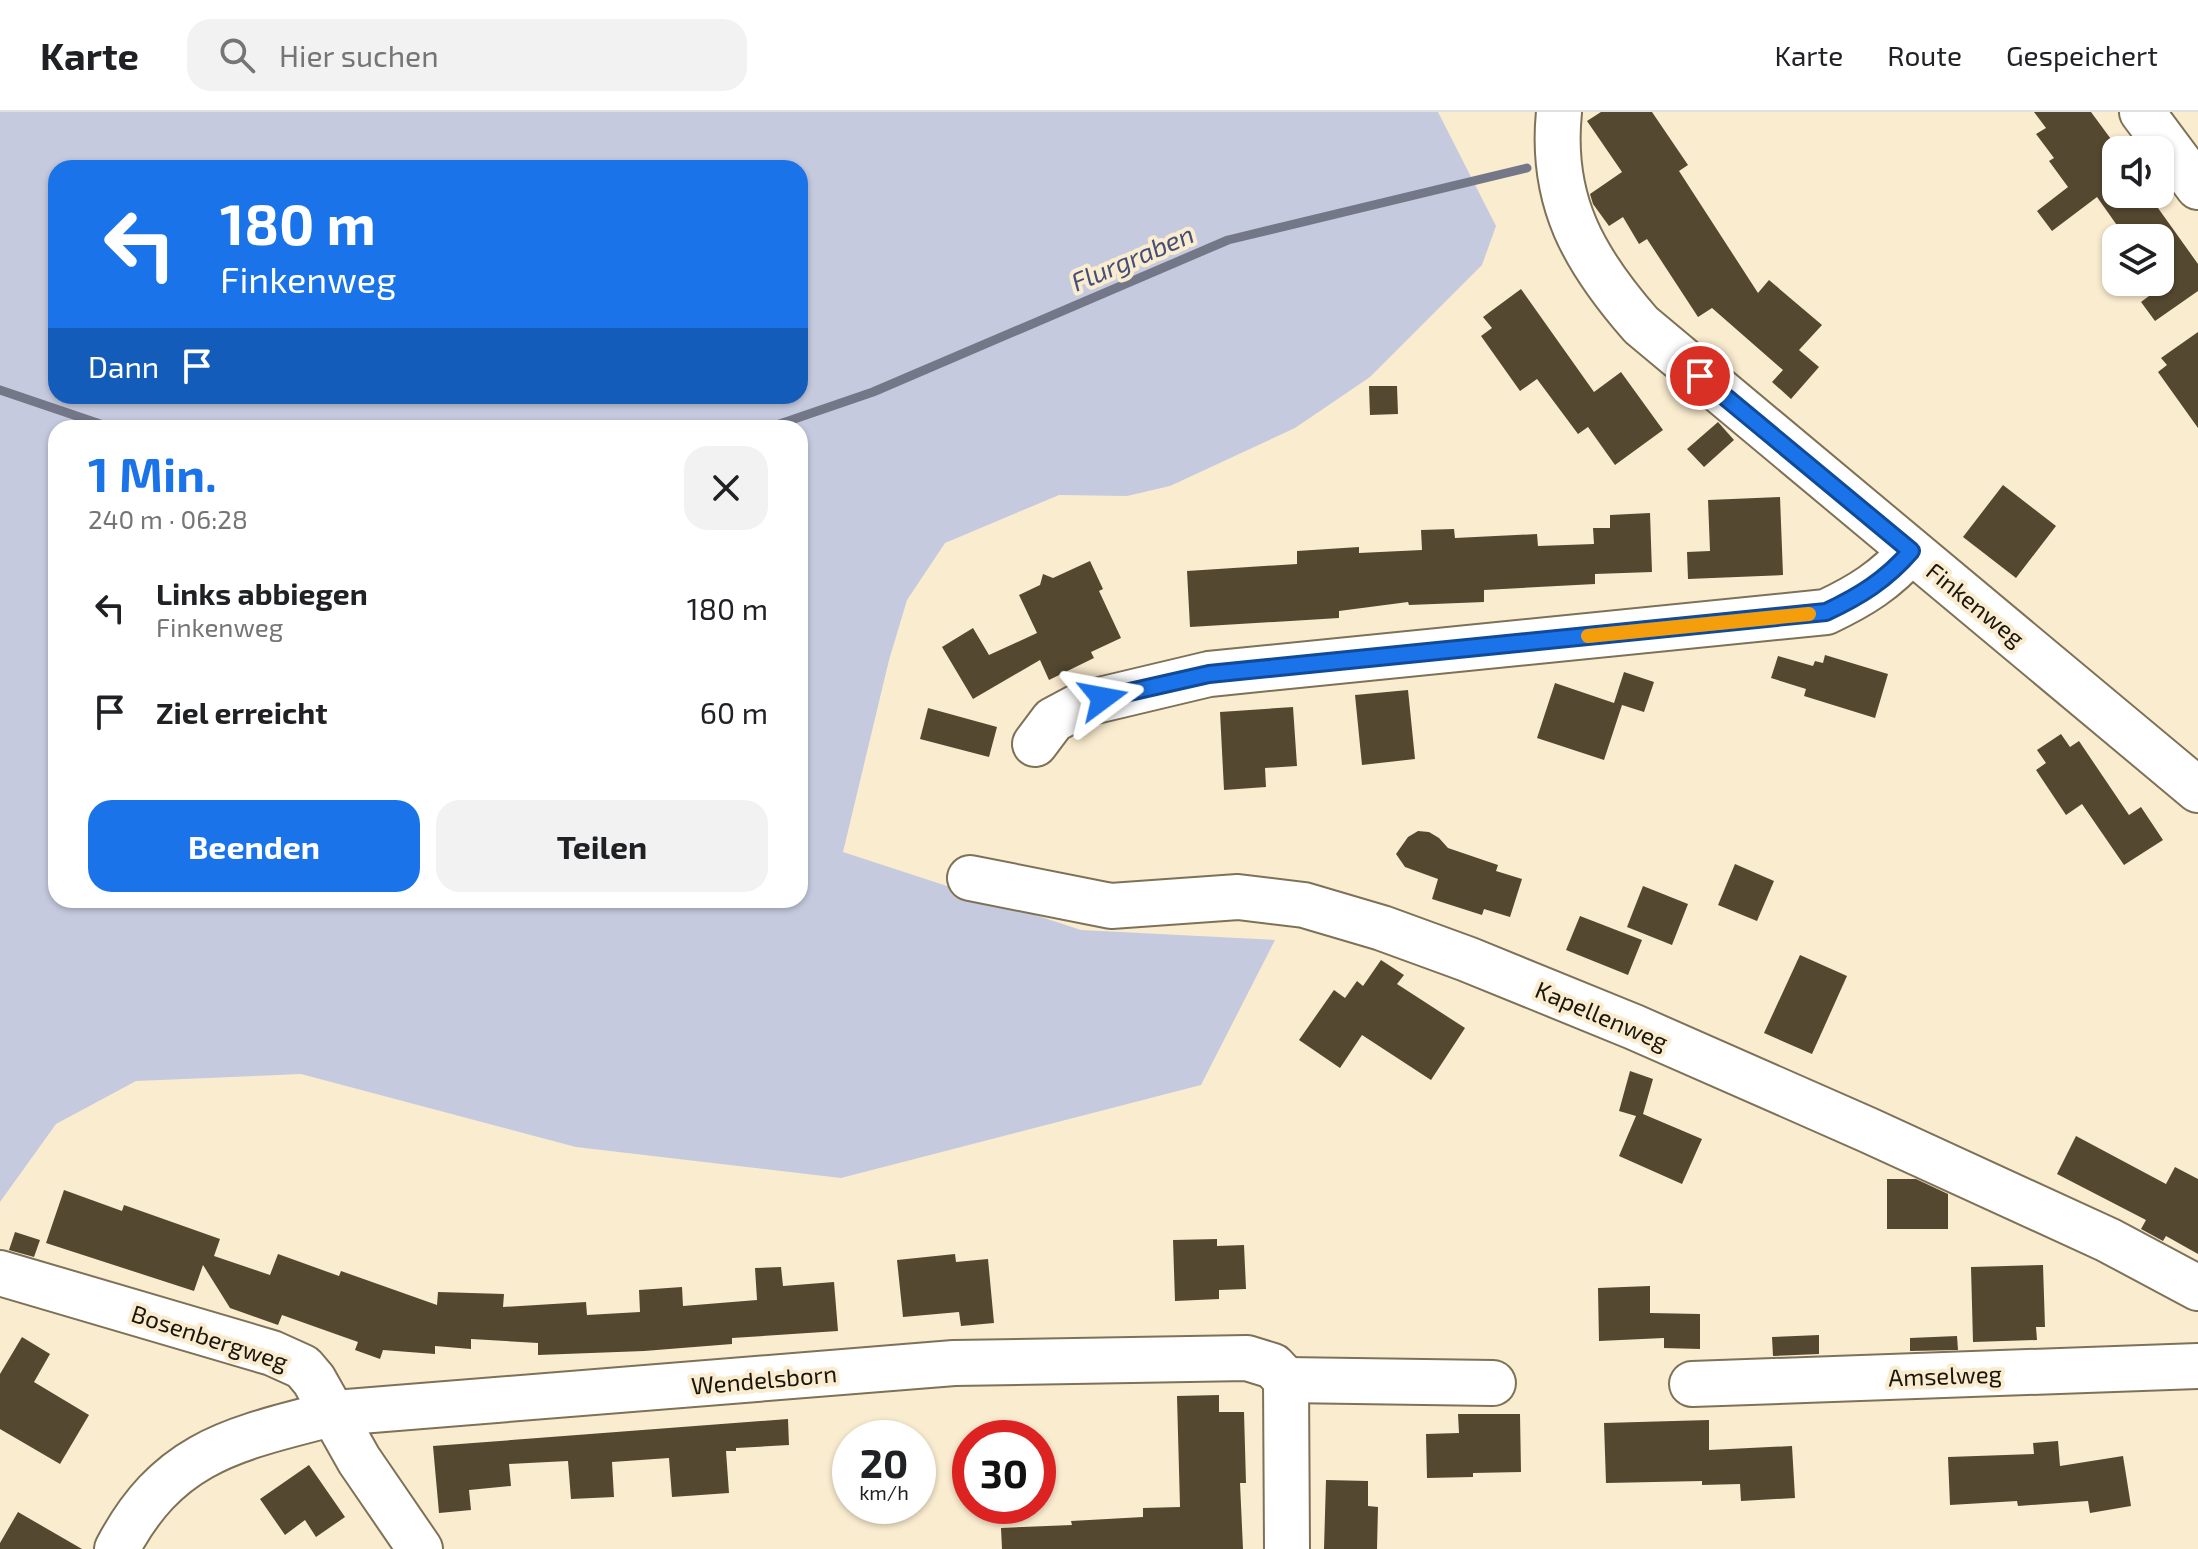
<!DOCTYPE html>
<html lang="de">
<head>
<meta charset="utf-8">
<style>
	body { margin:0; font-family:"Exo 2",sans-serif; background:#f2f2f2; color:#202124; height:100vh; display:flex; flex-direction:column; font-size:30px; white-space:nowrap }
	* { box-sizing:border-box; margin:0 }
	p { font-size:26px; color:#757577 }
	.icon { flex:none; width:44px; height:44px; fill:none; stroke:currentColor; stroke-width:2; stroke-linecap:round; stroke-linejoin:round }
	.map { position:relative; flex:1; overflow:hidden }
	.side { position:absolute; left:48px; top:308px; width:760px; height:488px; display:flex; flex-direction:column; background:#fff; border-radius:24px; box-shadow:0 2px 6px #0004 }
	.side>* { flex:none }
	.banner { position:absolute; left:48px; top:48px; width:760px; height:244px; border-radius:24px; box-shadow:0 2px 6px #0004; background:#1a73e8; color:#fff; overflow:hidden }
	.fabs { position:absolute; left:2102px; top:24px; display:grid; gap:16px }
	.fabs a { display:grid; place-items:center; width:72px; height:72px; border-radius:16px; background:#fff; box-shadow:0 2px 6px #0004; font-size:40px }
	.speed { position:absolute; left:832px; top:1308px; display:flex; gap:16px; font-size:40px; font-weight:700; text-align:center }
	.speed>* { display:grid; place-content:center; width:104px; height:104px; border-radius:50%; background:#fff; box-shadow:0 2px 6px #0004; line-height:1 }
	.speed small { font-size:20px; font-weight:400 }
	.speed .limit { border:12px solid #d22; background:#fff; color:#111 }
	.pin { position:absolute; display:grid; place-items:center; width:68px; height:68px; color:#fff; margin:-34px; border:4px solid #fff; border-radius:50%; box-shadow:0 2px 8px #0007 }
	.me { position:absolute; width:88px; margin:-44px; rotate:77deg; stroke-linejoin:round; filter:drop-shadow(0 0 6px #0008) }
	.turn { display:flex; align-items:center; gap:28px; height:168px; padding:0 40px; font-size:36px }
	.turn .icon { width:104px; height:104px; stroke-width:2.5 }
	.turn b { display:block; font-size:56px; line-height:68px }
	.then { display:flex; align-items:center; height:76px; padding:0 40px; background:#0003; gap:16px; font-size:30px }
	.round { display:grid; place-items:center; flex:none; width:84px; height:84px; border-radius:24px; background:#f2f2f2 }
	.summary { display:flex; align-items:center; justify-content:space-between; height:136px; padding:0 40px }
	h1 { font-size:48px; font-weight:700; line-height:60px; color:#1a73e8 }
	.cta { display:flex; gap:16px; margin-top:auto; padding:16px 40px }
	.cta a { flex:1; height:92px; border-radius:24px; background:#1a73e8; color:#fff; font-size:32px; font-weight:700; line-height:92px; text-align:center }
	.cta a+a { background:#f2f2f2; color:#202124 }
	ul { padding:0; list-style:none }
	li { display:flex; align-items:center; gap:24px; height:104px; padding:0 40px }
	li div { flex:1 }
	li b { display:block; font-size:30px }
	li em { font-style:normal }
	header { display:flex; align-items:center; gap:48px; box-sizing:border-box; height:112px; padding:0 40px; background:#fff; border-bottom:2px solid #e0e0e0 }
	header strong { font-size:38px }
	nav { display:flex; gap:44px; margin-inline-start:auto; font-size:28px }
	.search { width:560px; height:72px; background:#f2f2f2; display:flex; align-items:center; gap:20px; box-sizing:border-box; padding:0 28px; border-radius:24px; color:#757577; font-size:30px }
	.map>svg:first-child { display:block }
</style>
</head>
<body>
<header>
<strong>Karte</strong>
<div class="search"><svg class="icon" aria-label="search" viewBox="0 0 24 24"><circle cx="10" cy="10" r="6"/><path d="M15 15l6 6"/></svg>Hier suchen</div>
<nav><a>Karte</a><a>Route</a><a>Gespeichert</a></nav>
</header>
<div class="map">
<svg width="2198" height="1437" viewBox="0 0 2198 1437">
	<rect width="100%" height="100%" fill="#faeccf"/>
	<path fill="#c5cade" fill-rule="evenodd" d="M 0,0 L 1438,0 L 1496,114 L 1482,153 L 1370,265 L 1295,316 L 1170,374 L 1127,384 L 1059,383 L 945,431 L 907,488 L 889,548 L 843,740 L 1081,818 L 1275,828 L 1201,973 L 841,1066 L 576,1035 L 301,962 L 136,969 L 56,1012 L 0,1090 ZM 56,56 L 800,56 L 800,284 L 56,284 ZM 56,316 L 800,316 L 800,788 L 56,788 Z"/>
	<g fill="none" stroke-linecap="round" stroke-linejoin="round">
		<g stroke="#747788" stroke-width="9">
			<path d="M 0,278 L 112,316"/>
			<path d="M 768,316 L 873,280 L 1228,128 L 1527,56"/>
		</g>
	</g>
	<g fill="#544830">
		<path d="M 1601,0 L 1652,0 L 1688,53 L 1679,59 L 1758,181 L 1769,168 L 1822,213 L 1799,238 L 1819,255 L 1791,287 L 1772,270 L 1783,258 L 1712,196 L 1698,205 L 1647,127 L 1639,132 L 1623,105 L 1609,114 L 1593,92 L 1590,82 L 1622,60 L 1587,9 Z"/>
		<path d="M 2034,0 L 2091,0 L 2119,38 L 2116,38 L 2116,82 L 2148,82 L 2198,152 L 2198,179 L 2155,209 L 2141,190 L 2161,175 L 2157,170 L 2160,170 L 2160,126 L 2126,126 L 2097,85 L 2052,119 L 2037,99 L 2068,75 L 2049,49 L 2054,46 L 2036,22 L 2046,16 Z"/>
		<path d="M 1521,177 L 1594,280 L 1621,260 L 1663,318 L 1615,353 L 1588,315 L 1578,322 L 1537,267 L 1520,279 L 1481,224 L 1492,216 L 1483,205 Z"/>
		<path d="M 2198,220 L 2198,316 L 2158,260 L 2167,253 L 2161,246 Z"/>
		<path d="M 1369,274 L 1397,274 L 1398,302 L 1370,303 Z"/>
		<path d="M 1718,310 L 1734,328 L 1704,355 L 1687,337 Z"/>
		<path d="M 2003,373 L 2056,414 L 2016,466 L 1963,425 Z"/>
		<path d="M 1780,385 L 1783,463 L 1688,467 L 1687,440 L 1710,439 L 1708,388 Z"/>
		<path d="M 1650,401 L 1652,460 L 1595,462 L 1595,472 L 1484,478 L 1484,490 L 1409,493 L 1408,490 L 1339,499 L 1339,506 L 1190,515 L 1187,459 L 1297,452 L 1297,439 L 1359,435 L 1359,441 L 1422,438 L 1421,418 L 1454,417 L 1455,426 L 1537,422 L 1538,434 L 1594,432 L 1593,416 L 1610,416 L 1610,403 Z"/>
		<path d="M 1090,449 L 1103,477 L 1099,479 L 1121,526 L 1091,540 L 1094,546 L 1049,568 L 1040,548 L 973,587 L 942,535 L 973,516 L 989,543 L 1037,521 L 1019,483 L 1040,473 L 1043,462 L 1053,466 Z"/>
		<path d="M 1825,543 L 1888,562 L 1875,606 L 1804,584 L 1806,577 L 1771,566 L 1778,544 L 1813,554 L 1815,549 L 1823,551 Z"/>
		<path d="M 1624,560 L 1654,570 L 1644,600 L 1622,593 L 1604,648 L 1537,626 L 1555,571 L 1614,591 Z"/>
		<path d="M 1408,578 L 1415,647 L 1362,653 L 1355,583 Z"/>
		<path d="M 1293,595 L 1297,654 L 1265,656 L 1266,675 L 1224,678 L 1220,600 Z"/>
		<path d="M 928,596 L 997,615 L 989,645 L 920,627 Z"/>
		<path d="M 2061,622 L 2070,635 L 2079,629 L 2129,703 L 2141,695 L 2163,728 L 2124,753 L 2082,692 L 2066,703 L 2036,658 L 2046,651 L 2037,638 Z"/>
		<path d="M 1418,719 L 1429,720 L 1439,726 L 1448,736 L 1498,753 L 1496,759 L 1522,767 L 1510,805 L 1484,797 L 1482,803 L 1432,787 L 1438,767 L 1405,755 L 1396,742 L 1408,725 Z"/>
		<path d="M 1735,752 L 1774,769 L 1757,809 L 1718,793 Z"/>
		<path d="M 1643,774 L 1688,792 L 1672,833 L 1627,815 Z"/>
		<path d="M 1580,804 L 1642,828 L 1628,863 L 1566,838 Z"/>
		<path d="M 1800,843 L 1847,864 L 1812,942 L 1764,921 Z"/>
		<path d="M 1381,848 L 1404,863 L 1397,872 L 1465,916 L 1431,968 L 1362,923 L 1340,956 L 1299,928 L 1334,878 L 1345,886 L 1357,869 L 1363,874 Z"/>
		<path d="M 1630,959 L 1653,967 L 1643,1002 L 1702,1027 L 1682,1072 L 1619,1044 L 1636,1004 L 1619,999 Z"/>
		<path d="M 2076,1024 L 2166,1072 L 2175,1055 L 2198,1067 L 2198,1142 L 2166,1124 L 2163,1129 L 2141,1117 L 2146,1108 L 2057,1062 Z"/>
		<path d="M 1887,1067 L 1916,1067 L 1948,1082 L 1948,1117 L 1887,1117 Z"/>
		<path d="M 64,1078 L 122,1099 L 124,1093 L 220,1127 L 214,1144 L 270,1163 L 278,1142 L 339,1164 L 341,1159 L 437,1193 L 438,1180 L 504,1182 L 503,1195 L 586,1190 L 587,1203 L 640,1200 L 639,1178 L 682,1175 L 683,1194 L 757,1188 L 755,1156 L 781,1155 L 783,1174 L 834,1170 L 838,1219 L 732,1226 L 732,1232 L 644,1239 L 538,1243 L 538,1231 L 471,1227 L 471,1237 L 435,1234 L 435,1242 L 383,1238 L 380,1247 L 355,1238 L 358,1230 L 282,1203 L 278,1213 L 230,1196 L 203,1153 L 194,1179 L 46,1131 Z"/>
		<path d="M 15,1120 L 40,1128 L 34,1145 L 9,1138 Z"/>
		<path d="M 1217,1127 L 1217,1134 L 1244,1133 L 1246,1177 L 1219,1178 L 1219,1187 L 1175,1189 L 1173,1128 Z"/>
		<path d="M 955,1142 L 956,1150 L 988,1147 L 994,1211 L 961,1214 L 959,1200 L 903,1205 L 897,1148 Z"/>
		<path d="M 2043,1153 L 2045,1215 L 2036,1215 L 2037,1228 L 1973,1230 L 1971,1155 Z"/>
		<path d="M 1650,1174 L 1650,1201 L 1700,1202 L 1700,1237 L 1664,1236 L 1664,1226 L 1599,1229 L 1598,1176 Z"/>
		<path d="M 1819,1223 L 1819,1242 L 1773,1244 L 1772,1225 Z"/>
		<path d="M 1957,1224 L 1958,1238 L 1910,1239 L 1910,1226 Z"/>
		<path d="M 22,1225 L 50,1242 L 34,1270 L 89,1303 L 60,1352 L 0,1317 L 0,1262 Z"/>
		<path d="M 1219,1283 L 1219,1300 L 1244,1300 L 1246,1371 L 1240,1371 L 1243,1437 L 1002,1437 L 1001,1416 L 1072,1413 L 1071,1409 L 1143,1405 L 1143,1396 L 1180,1395 L 1177,1284 Z"/>
		<path d="M 1458,1302 L 1520,1302 L 1521,1360 L 1473,1361 L 1473,1365 L 1427,1366 L 1426,1322 L 1459,1321 Z"/>
		<path d="M 788,1307 L 789,1333 L 736,1336 L 736,1339 L 726,1339 L 729,1381 L 672,1385 L 669,1346 L 612,1350 L 614,1385 L 571,1387 L 568,1349 L 509,1352 L 511,1374 L 469,1378 L 471,1398 L 439,1401 L 433,1334 Z"/>
		<path d="M 1709,1308 L 1709,1338 L 1792,1334 L 1795,1386 L 1741,1389 L 1740,1372 L 1702,1373 L 1702,1369 L 1606,1371 L 1604,1311 Z"/>
		<path d="M 2058,1329 L 2060,1354 L 2123,1344 L 2131,1394 L 2090,1401 L 2088,1389 L 2018,1394 L 2017,1389 L 1950,1393 L 1948,1345 L 2034,1342 L 2033,1331 Z"/>
		<path d="M 309,1353 L 345,1405 L 316,1425 L 305,1408 L 285,1423 L 260,1387 Z"/>
		<path d="M 1326,1368 L 1368,1369 L 1368,1394 L 1378,1395 L 1377,1437 L 1324,1437 Z"/>
		<path d="M 18,1400 L 82,1437 L 0,1437 L 0,1431 Z"/>
	</g>
	<g fill="none" stroke-linecap="round" stroke-linejoin="round">
		<defs>
			<g id="minor">
				<path d="M 1559,0 C 1550,89 1584,148 1641,213 L 2198,678"/>
				<path d="M 2142,0 L 2198,75"/>
				<path d="M 1035,632 L 1053,608 L 1083,592 L 1209,562 L 1826,500 C 1860,484 1886,468 1911,439"/>
				<path d="M 970,766 L 1111,794 L 1238,785 L 1304,793 L 1382,816 L 1467,847 L 1634,915 L 1868,1018 L 2108,1128 L 2198,1176"/>
				<path d="M 0,1161 L 272,1241 L 303,1255 L 314,1268 L 359,1348 L 420,1437"/>
				<path d="M 1286,1268 L 1493,1271"/>
				<path d="M 1692,1272 L 2198,1254"/>
				<path d="M 117,1437 C 169,1338 235,1327 335,1301 L 954,1251 L 1247,1246 L 1273,1254 L 1286,1268 L 1287,1437"/>
			</g>
		</defs>
		<use href="#minor" stroke="#7d7157" stroke-width="48"/>
		<use href="#minor" stroke="#fff" stroke-width="44"/>
	</g>
	<g fill="none" stroke-linecap="round" stroke-linejoin="round">
		<defs>
			<path id="route" d="M 1103,586 L 1209,562 L 1826,500 C 1860,484 1886,468 1911,439 L 1700,264"/>
		</defs>
		<use href="#route" stroke="#114b97" stroke-width="20"/>
		<use href="#route" stroke="#1a73e8" stroke-width="14"/>
		<path stroke="#f59e0b" stroke-width="14" d="M 1588,524 L 1809,502"/>
	</g>
	<g text-anchor="middle" dominant-baseline="central" stroke-width="8" stroke-linejoin="round" paint-order="stroke">
		<g font-size="24" fill="#1b160c" stroke="#faeccf">
			<text transform="translate(1976 492) rotate(39)">Finkenweg</text>
			<text transform="translate(1602 903) rotate(23)">Kapellenweg</text>
			<text transform="translate(210 1225) rotate(18)">Bosenbergweg</text>
			<text transform="translate(1945 1263) rotate(-2)">Amselweg</text>
			<text transform="translate(764 1267) rotate(-5)">Wendelsborn</text>
		</g>
		<g font-size="26" font-style="italic" fill="#454e78" stroke="#faeccf">
			<text transform="translate(1132 145) rotate(-23)">Flurgraben</text>
		</g>
	</g>
</svg>
<div class="fabs">
<a><svg class="icon" aria-label="sound" viewBox="0 0 24 24"><path d="M4 9h4l5-4v14l-5-4H4zM17 9q2 3 0 6"/></svg></a>
<a><svg class="icon" aria-label="layers" viewBox="0 0 24 24"><path d="M12 4l9 5-9 5-9-5zM3 14l9 5 9-5"/></svg></a>
</div>
<div class="speed"><div>20<small>km/h</small></div><div class="limit">30</div></div>
<div class="pin" style="left:1700px;top:264px;background:#d93025"><svg class="icon" aria-label="arrive" viewBox="0 0 24 24"><path d="M6 21V4h12l-3 4 3 4H6"/></svg></div>
<svg class="me" style="left:1103px;top:586px" viewBox="-20 -20 40 40"><path d="M0-17L14 15 0 8-14 15z" fill="#1a73e8" stroke="#fff" stroke-width="4"/></svg>
<div class="banner">
<div class="turn"><svg class="icon" aria-label="left" viewBox="0 0 24 24"><path d="M17 20v-9H6M10 6l-5 5 5 5"/></svg><div><b>180 m</b>Finkenweg</div></div>
<div class="then">Dann<svg class="icon" aria-label="arrive" viewBox="0 0 24 24"><path d="M6 21V4h12l-3 4 3 4H6"/></svg></div>
</div>
<section class="side">
<div class="summary"><div><h1>1 Min.</h1><p>240 m · 06:28</p></div><a class="round"><svg class="icon" aria-label="close" viewBox="0 0 24 24"><path d="M6 6l12 12M18 6L6 18"/></svg></a></div>
<ul>
<li><svg class="icon" aria-label="left" viewBox="0 0 24 24"><path d="M17 20v-9H6M10 6l-5 5 5 5"/></svg><div><b>Links abbiegen</b><p>Finkenweg</p></div><em>180 m</em></li>
<li><svg class="icon" aria-label="arrive" viewBox="0 0 24 24"><path d="M6 21V4h12l-3 4 3 4H6"/></svg><div><b>Ziel erreicht</b></div><em>60 m</em></li>
</ul>
<div class="cta"><a>Beenden</a><a>Teilen</a></div>
</section>
</div>
</body>
</html>
